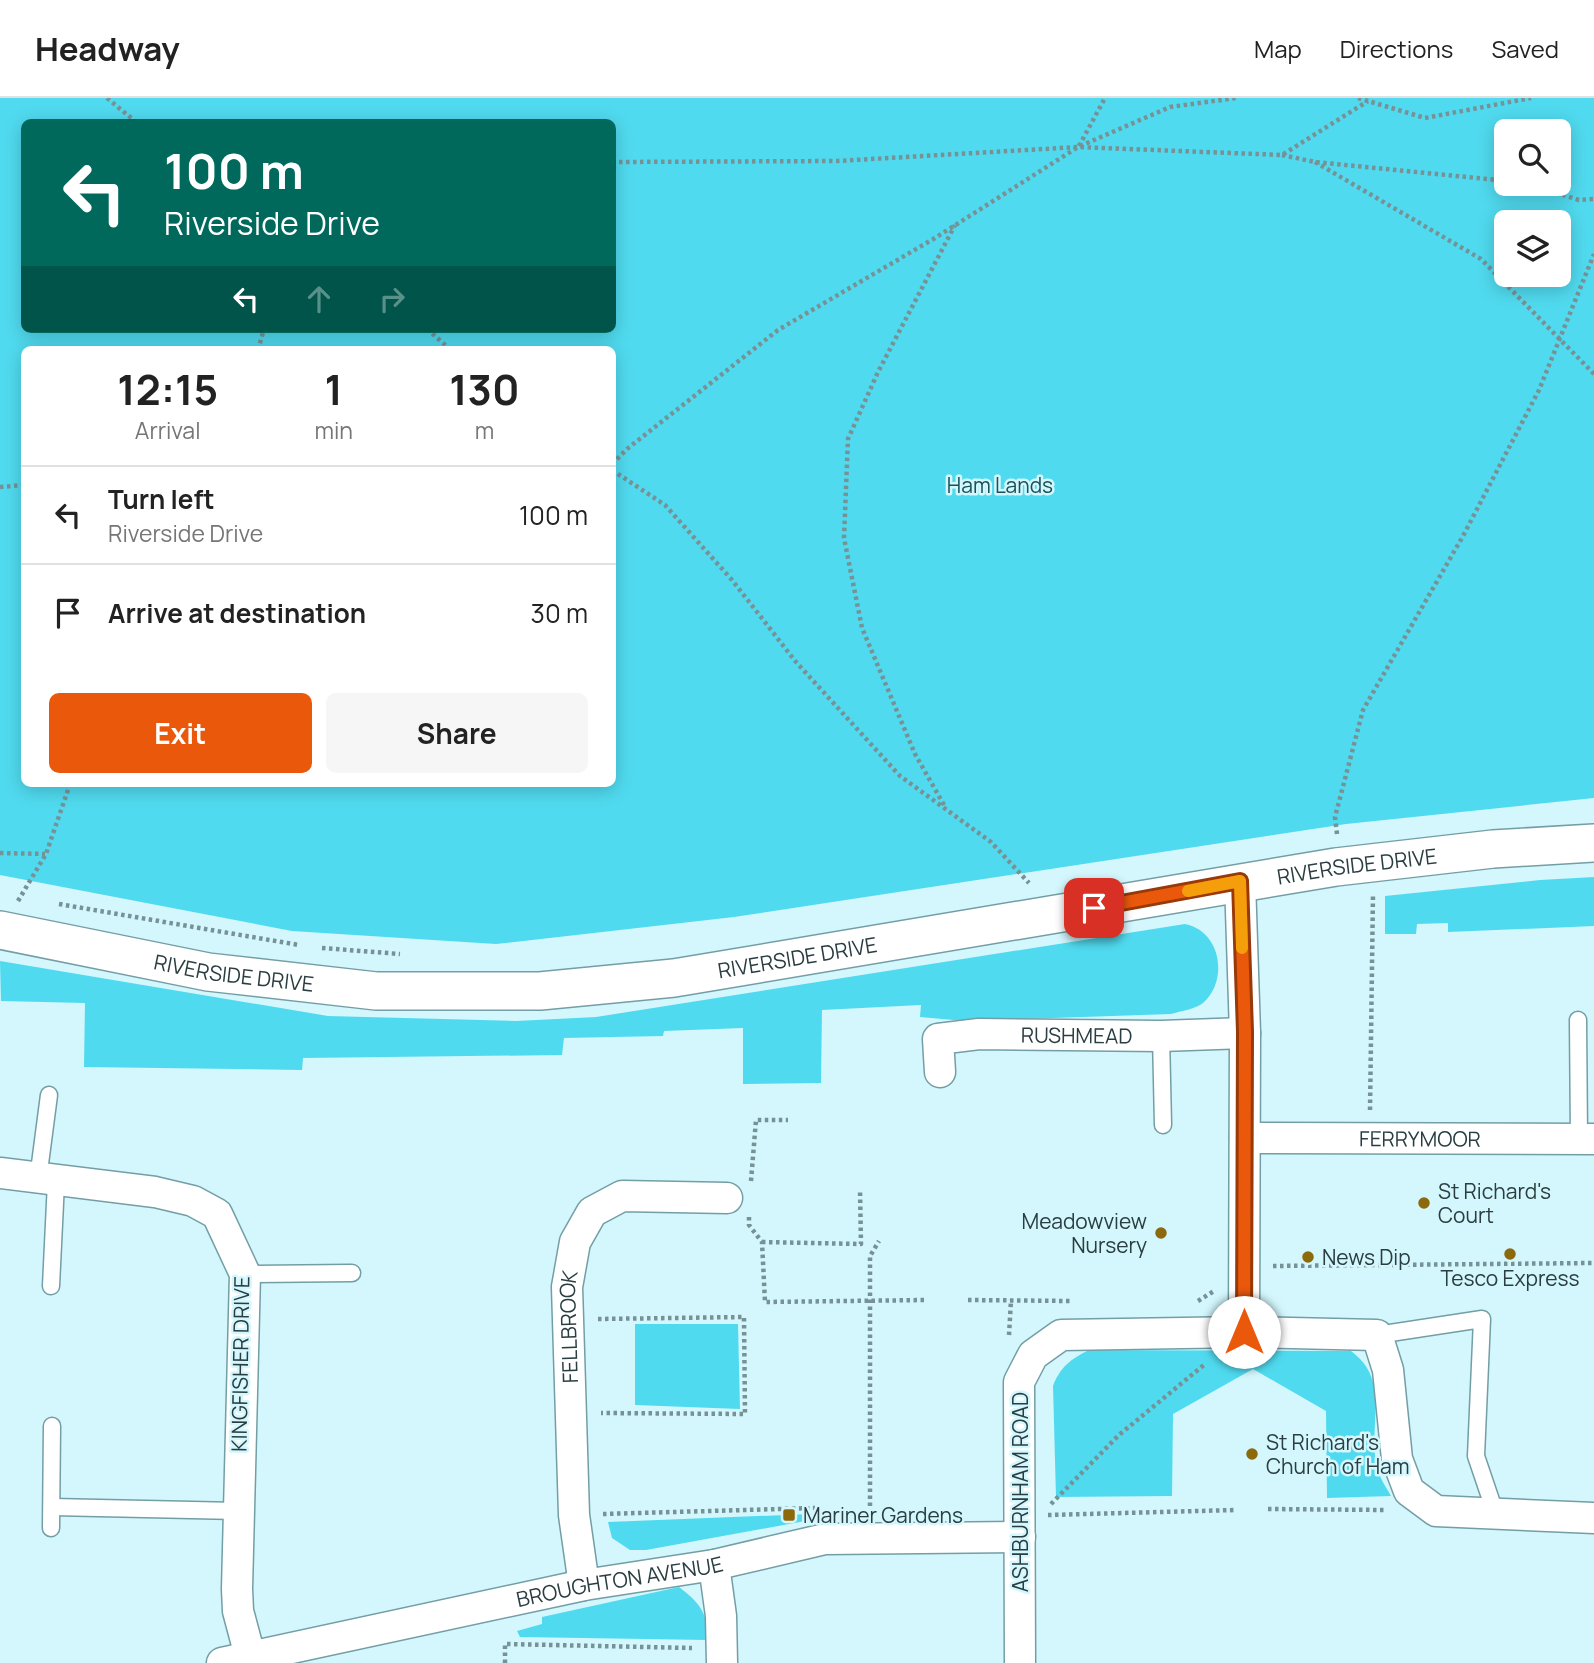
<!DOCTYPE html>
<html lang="en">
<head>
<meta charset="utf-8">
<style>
	body { margin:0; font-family:Manrope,sans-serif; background:#f6f6f6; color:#222; height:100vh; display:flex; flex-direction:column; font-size:26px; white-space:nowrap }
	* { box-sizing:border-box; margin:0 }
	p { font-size:23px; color:#767676 }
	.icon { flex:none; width:38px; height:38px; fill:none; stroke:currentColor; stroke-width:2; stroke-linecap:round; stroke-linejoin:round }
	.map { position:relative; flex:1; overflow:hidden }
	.details { position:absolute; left:21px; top:248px; width:595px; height:441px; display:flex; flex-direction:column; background:#fff; border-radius:10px; box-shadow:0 4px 18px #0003 }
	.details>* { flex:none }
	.guide { position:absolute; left:21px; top:21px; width:595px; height:214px; border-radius:10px; box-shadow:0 4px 18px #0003; background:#00695c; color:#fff; overflow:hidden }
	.fabs { position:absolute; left:1494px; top:21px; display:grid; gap:14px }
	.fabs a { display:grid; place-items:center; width:77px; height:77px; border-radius:10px; background:#fff; box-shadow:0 4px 18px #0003; font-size:35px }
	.pin { position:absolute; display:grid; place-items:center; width:60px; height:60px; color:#fff; margin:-30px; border-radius:14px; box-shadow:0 4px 10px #0006 }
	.me { position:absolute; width:77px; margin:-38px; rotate:0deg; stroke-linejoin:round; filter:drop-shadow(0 0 5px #0008) }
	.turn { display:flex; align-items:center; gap:24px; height:147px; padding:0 28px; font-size:32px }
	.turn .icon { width:91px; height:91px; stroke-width:2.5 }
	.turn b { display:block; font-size:49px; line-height:60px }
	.lanes { display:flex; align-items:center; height:66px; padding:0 28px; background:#0003; justify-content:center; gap:35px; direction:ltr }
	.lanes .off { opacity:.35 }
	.eta { display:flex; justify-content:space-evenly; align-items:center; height:119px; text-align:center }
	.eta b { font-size:42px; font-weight:700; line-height:49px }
	.primary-button { display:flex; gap:14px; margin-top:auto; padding:14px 28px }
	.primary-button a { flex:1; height:80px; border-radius:10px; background:#ea580c; color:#fff; font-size:28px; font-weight:700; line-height:80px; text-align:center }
	.primary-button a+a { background:#f6f6f6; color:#222 }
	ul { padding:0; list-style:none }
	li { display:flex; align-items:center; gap:21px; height:98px; padding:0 28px; border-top:2px solid #e0e0e0 }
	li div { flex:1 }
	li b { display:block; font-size:26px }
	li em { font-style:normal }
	header { display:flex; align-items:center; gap:42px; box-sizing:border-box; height:98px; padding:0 35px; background:#fff; border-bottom:2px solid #e0e0e0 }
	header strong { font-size:33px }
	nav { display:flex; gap:38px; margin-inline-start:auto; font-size:24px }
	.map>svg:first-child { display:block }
</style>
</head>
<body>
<header>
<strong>Headway</strong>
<nav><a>Map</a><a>Directions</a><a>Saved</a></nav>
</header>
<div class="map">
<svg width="1594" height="1565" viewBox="0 0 1594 1565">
	<rect width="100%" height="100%" fill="#d3f7fd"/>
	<g fill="#50daef" fill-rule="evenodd">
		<path d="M 0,0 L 1594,0 L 1594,700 L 1346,726 L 734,819 L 496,846 L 292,833 L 0,777 ZM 24,24 L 612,24 L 612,231 L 24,231 ZM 1507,33 L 1559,33 L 1559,86 L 1507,86 ZM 1507,124 L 1559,124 L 1559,177 L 1507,177 ZM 24,252 L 612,252 L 612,686 L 24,686 Z"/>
		<path d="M 1594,779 L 1594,828 L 1448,834 L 1448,825 L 1417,826 L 1416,836 L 1385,836 L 1385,798 L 1540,782 Z"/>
		<path d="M 1185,826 C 1221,833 1229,882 1203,905 C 1196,911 1181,913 1171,916 L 965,923 L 920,919 L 921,907 L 822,912 L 821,985 L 743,986 L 743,930 L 664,933 L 663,938 L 564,940 L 562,957 L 303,960 L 302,972 L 84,969 L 85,905 L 1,903 L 0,863 L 328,918 L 516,923 L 596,919 Z"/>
		<path d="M 635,1226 L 738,1226 L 740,1311 L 635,1307 Z"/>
		<path d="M 1089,1252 L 1351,1253 C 1392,1283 1367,1327 1377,1369 C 1379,1379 1386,1389 1391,1398 L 1327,1400 L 1326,1313 L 1253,1271 L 1173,1316 L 1172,1398 L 1056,1399 L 1053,1288 C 1060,1269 1071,1261 1089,1252 Z"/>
		<path d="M 810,1416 L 811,1422 L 646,1452 L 630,1452 L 612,1440 L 608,1424 Z"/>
		<path d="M 679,1489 C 700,1505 708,1515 708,1542 L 520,1539 L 517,1533 L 542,1526 L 542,1519 Z"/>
	</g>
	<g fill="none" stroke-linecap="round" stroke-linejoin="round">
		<defs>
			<g id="service">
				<path d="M 1578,922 L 1579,1041"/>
				<path d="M 1161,938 L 1163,1027"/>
				<path d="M 38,1081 L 49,997"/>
				<path d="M 245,1176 L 352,1175"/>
				<path d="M 51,1188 L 56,1084"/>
				<path d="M 1377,1237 L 1482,1221 L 1476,1358 L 1496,1417"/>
				<path d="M 52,1409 L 238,1413"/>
				<path d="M 51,1430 L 52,1328"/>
			</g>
			<g id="minor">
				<path d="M 1240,783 L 1245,935 L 1244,1234"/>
				<path id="s1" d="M 940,974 L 938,941 L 979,936 L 1161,938 L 1245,935"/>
				<path id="s2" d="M 1245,1040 L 1594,1041"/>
				<path d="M 0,1075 L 155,1094 L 193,1103 L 217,1116 L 245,1176 L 237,1491 L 238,1513 L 250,1558"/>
				<path d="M 714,1467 L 721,1518 L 722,1565"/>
				<path id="s3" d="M 584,1487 L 574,1417 L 567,1189 L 575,1144 L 592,1114 L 622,1098 L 727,1100"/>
				<path id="s4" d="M 222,1565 L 584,1487 L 714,1467 L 825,1441 L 1020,1439"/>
				<path d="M 1020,1565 L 1019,1284 L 1033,1257 L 1061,1237 L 1244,1234 L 1377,1237 L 1388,1272 L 1397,1361 L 1409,1393 L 1436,1413 L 1594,1420"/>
			</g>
			<g id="tertiary">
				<path id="s5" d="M 0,832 L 208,874 L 376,893 L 540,893 L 674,880 L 1336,769 L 1493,751 L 1594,745"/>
			</g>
		</defs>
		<use href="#service" stroke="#739ea5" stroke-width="19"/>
		<use href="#minor" stroke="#739ea5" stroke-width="33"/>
		<use href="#tertiary" stroke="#739ea5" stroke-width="40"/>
		<g stroke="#779296" stroke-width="4.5" stroke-dasharray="3.5 3.5" stroke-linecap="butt">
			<path d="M 107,0 L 136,24"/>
			<path d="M 1358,0 L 1425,20 L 1531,0"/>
			<path d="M 1079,48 L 1105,0"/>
			<path d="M 1282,57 L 1315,64 L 1507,83"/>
			<path d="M 612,64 L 837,63 L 1078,49 L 1282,57 L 1368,3"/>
			<path d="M 1315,64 L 1481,161 L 1594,276"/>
			<path d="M 1529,86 L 1579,102 L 1594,101"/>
			<path d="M 427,231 L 451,252"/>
			<path d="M 258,252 L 264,231"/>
			<path d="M 612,366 L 627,351 L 778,232 L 935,140 L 1078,49 L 1170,9 L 1236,0"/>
			<path d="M 612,372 L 665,407 L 732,482 L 796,564 L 900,678 L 991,744 L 1029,785"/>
			<path d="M 0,389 L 24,387"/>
			<path d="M 944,707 L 915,656 L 862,530 L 844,440 L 848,341 L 878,274 L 955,127"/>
			<path d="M 1337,736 L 1335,719 L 1363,612 L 1463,438 L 1539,292 L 1594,156"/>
			<path d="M 0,755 L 45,756"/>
			<path d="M 18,803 L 46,756 L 70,686"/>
			<path d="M 59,806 L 299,847"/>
			<path d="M 322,850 L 400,856"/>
			<path d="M 1370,1012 L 1373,796"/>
			<path d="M 751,1083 L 756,1022 L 788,1022"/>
			<path d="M 749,1119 L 749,1127 L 762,1144 L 765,1204 L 927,1202"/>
			<path d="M 762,1144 L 861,1146 L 860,1092"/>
			<path d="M 1273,1168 L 1594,1165"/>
			<path d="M 968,1202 L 1071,1203"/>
			<path d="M 1198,1203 L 1214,1193"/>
			<path d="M 598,1221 L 744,1219 L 745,1316 L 601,1315"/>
			<path d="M 1009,1237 L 1011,1202"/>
			<path d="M 1051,1406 L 1119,1337 L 1205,1266"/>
			<path d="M 870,1408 L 870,1158 L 879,1143"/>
			<path d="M 1268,1411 L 1386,1412"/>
			<path d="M 603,1416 L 815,1410"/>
			<path d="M 1048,1417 L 1235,1412"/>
			<path d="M 505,1565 L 505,1546 L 692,1550"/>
		</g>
		<use href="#service" stroke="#fff" stroke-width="16"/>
		<use href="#minor" stroke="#fff" stroke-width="30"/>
		<use href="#tertiary" stroke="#fff" stroke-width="37"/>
	</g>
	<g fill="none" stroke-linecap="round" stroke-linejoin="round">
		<defs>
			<path id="route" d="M 1094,810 L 1240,783 L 1245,934 L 1244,1234"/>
		</defs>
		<use href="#route" stroke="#983908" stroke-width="18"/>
		<use href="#route" stroke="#ea580c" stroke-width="12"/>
		<path stroke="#f59e0b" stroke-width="12" d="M 1188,793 L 1240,783 L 1242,850"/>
	</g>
	<g fill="#8c690a" stroke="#d3f7fd" stroke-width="2.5">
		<circle cx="1424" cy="1105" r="7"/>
		<circle cx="1161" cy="1135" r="7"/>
		<circle cx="1510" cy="1156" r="7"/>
		<circle cx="1308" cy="1159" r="7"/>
		<circle cx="1252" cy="1356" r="7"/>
		<rect x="782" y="1410" width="14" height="14" rx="3.5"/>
	</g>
	<g text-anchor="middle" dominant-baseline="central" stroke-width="5" stroke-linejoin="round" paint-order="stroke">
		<g font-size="21" fill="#17525b" stroke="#d3f7fd">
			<text x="1000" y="387">Ham Lands</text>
		</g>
		<g font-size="21" fill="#2a3d40" stroke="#d3f7fd">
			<text stroke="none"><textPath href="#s5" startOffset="1372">RIVERSIDE DRIVE</textPath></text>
			<text stroke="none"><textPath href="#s5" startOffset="805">RIVERSIDE DRIVE</textPath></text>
			<text stroke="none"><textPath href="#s5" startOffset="238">RIVERSIDE DRIVE</textPath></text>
			<text stroke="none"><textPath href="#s1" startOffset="172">RUSHMEAD</textPath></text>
			<text stroke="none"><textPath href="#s2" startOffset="175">FERRYMOOR</textPath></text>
			<text stroke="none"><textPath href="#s3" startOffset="259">FELLBROOK</textPath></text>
			<text transform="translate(240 1266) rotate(-89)">KINGFISHER DRIVE</text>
			<text transform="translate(1020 1394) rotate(-90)">ASHBURNHAM ROAD</text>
			<text stroke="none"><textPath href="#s4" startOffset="406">BROUGHTON AVENUE</textPath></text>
		</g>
		<g font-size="21" fill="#2a3d40" stroke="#d3f7fd" text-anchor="start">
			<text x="1438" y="1093">St Richard's<tspan x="1438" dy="24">Court</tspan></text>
			<text x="1147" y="1123" text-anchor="end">Meadowview<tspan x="1147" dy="24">Nursery</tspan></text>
			<text x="1322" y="1159">News Dip</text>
			<text x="1510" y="1180" text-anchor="middle">Tesco Express</text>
			<text x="1266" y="1344">St Richard's<tspan x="1266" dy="24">Church of Ham</tspan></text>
			<text x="803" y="1417">Mariner Gardens</text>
		</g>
	</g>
</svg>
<div class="fabs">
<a><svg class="icon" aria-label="search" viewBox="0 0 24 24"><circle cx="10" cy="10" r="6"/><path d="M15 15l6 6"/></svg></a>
<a><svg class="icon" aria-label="layers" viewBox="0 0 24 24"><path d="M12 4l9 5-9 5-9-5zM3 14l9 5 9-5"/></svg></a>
</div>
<div class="pin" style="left:1094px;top:810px;background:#d93025"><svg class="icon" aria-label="arrive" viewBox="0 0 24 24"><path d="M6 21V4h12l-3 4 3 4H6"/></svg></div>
<svg class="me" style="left:1244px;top:1234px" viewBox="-20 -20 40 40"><circle r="19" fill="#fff"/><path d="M0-13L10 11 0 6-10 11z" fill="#ea580c"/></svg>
<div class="guide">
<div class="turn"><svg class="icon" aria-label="left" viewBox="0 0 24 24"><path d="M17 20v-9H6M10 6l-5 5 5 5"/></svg><div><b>100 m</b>Riverside Drive</div></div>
<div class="lanes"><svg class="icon" aria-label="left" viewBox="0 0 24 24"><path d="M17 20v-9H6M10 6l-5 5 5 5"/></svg><svg class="icon off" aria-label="ahead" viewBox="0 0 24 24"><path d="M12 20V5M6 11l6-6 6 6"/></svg><svg class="icon off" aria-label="right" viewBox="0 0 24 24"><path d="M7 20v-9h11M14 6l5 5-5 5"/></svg></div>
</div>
<section class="details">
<div class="eta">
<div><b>12:15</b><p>Arrival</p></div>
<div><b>1</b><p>min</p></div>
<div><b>130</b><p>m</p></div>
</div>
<ul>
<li><svg class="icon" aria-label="left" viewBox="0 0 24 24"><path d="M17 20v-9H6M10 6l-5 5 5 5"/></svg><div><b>Turn left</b><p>Riverside Drive</p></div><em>100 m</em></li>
<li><svg class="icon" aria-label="arrive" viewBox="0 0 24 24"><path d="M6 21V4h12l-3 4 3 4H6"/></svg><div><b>Arrive at destination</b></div><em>30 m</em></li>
</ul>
<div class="primary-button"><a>Exit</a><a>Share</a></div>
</section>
</div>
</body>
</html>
